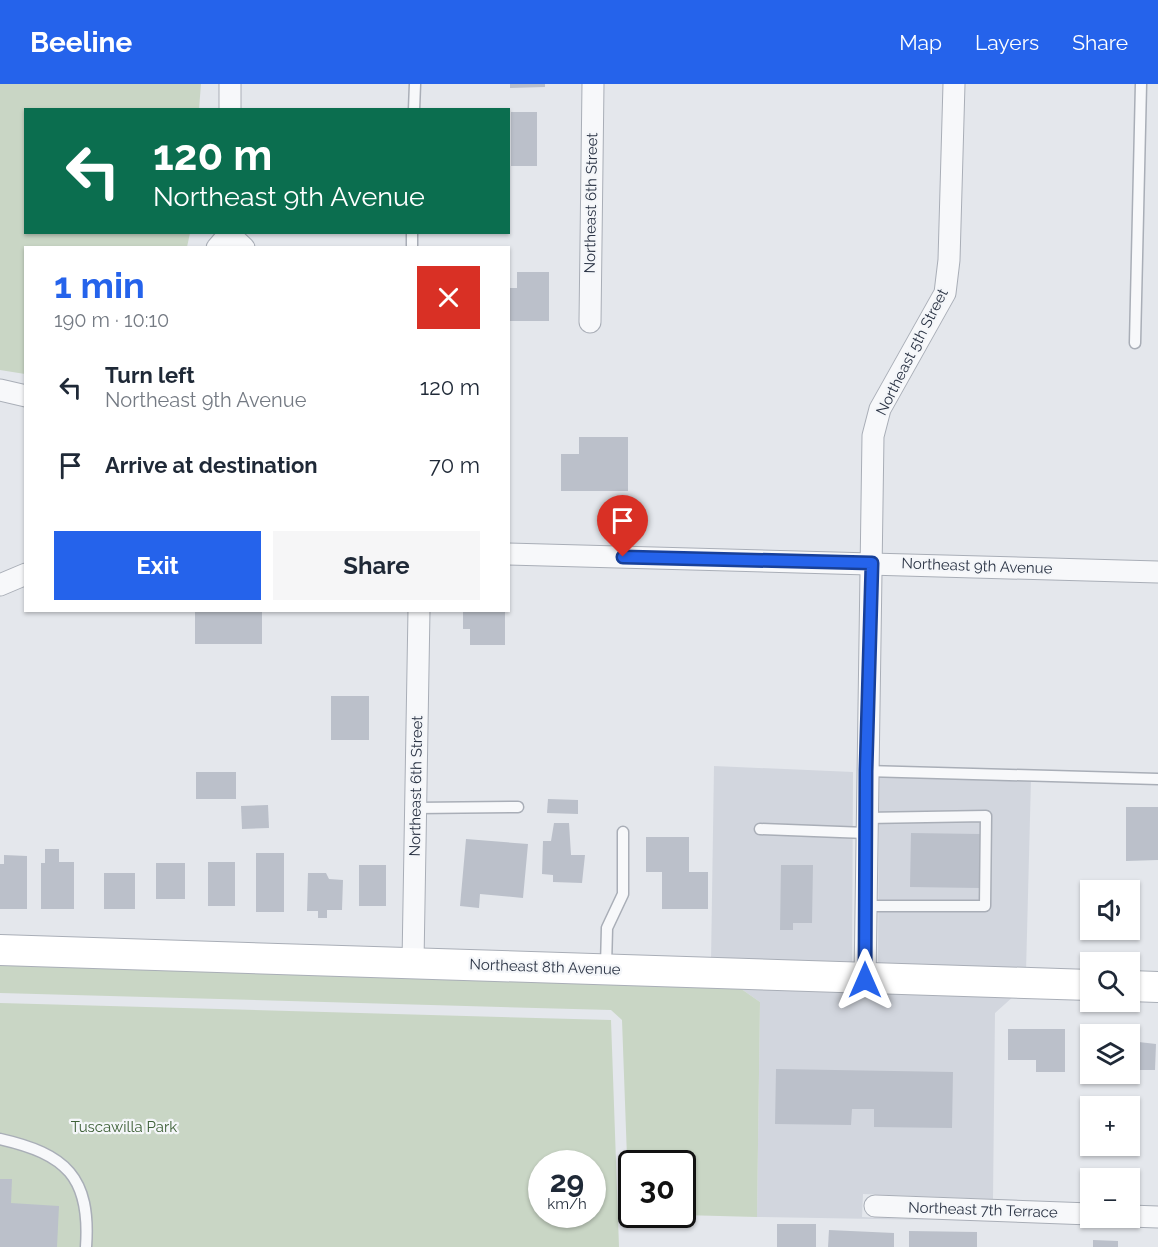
<!DOCTYPE html>
<html lang="en">
<head>
<meta charset="utf-8">
<style>
	body { margin:0; font-family:Raleway,sans-serif; background:#f6f6f7; color:#1f2937; height:100vh; display:flex; flex-direction:column; font-size:22px; white-space:nowrap }
	* { box-sizing:border-box; margin:0 }
	p { font-size:20px; color:#747a83 }
	.icon { flex:none; width:33px; height:33px; fill:none; stroke:currentColor; stroke-width:2; stroke-linecap:round; stroke-linejoin:round }
	.map { position:relative; flex:1; overflow:hidden }
	.sheet { position:absolute; left:24px; top:162px; width:486px; height:366px; display:flex; flex-direction:column; background:#fff; border-radius:0px; box-shadow:0 2px 4px #0004 }
	.sheet>* { flex:none }
	.guide { position:absolute; left:24px; top:24px; width:486px; height:126px; border-radius:0px; box-shadow:0 2px 4px #0004; background:#0b6e4f; color:#fff; overflow:hidden }
	.fabs { position:absolute; left:1080px; top:796px; display:grid; gap:12px }
	.fabs a { display:grid; place-items:center; width:60px; height:60px; border-radius:0px; background:#fff; box-shadow:0 2px 4px #0004; font-size:30px }
	.speed { position:absolute; left:528px; top:1066px; display:flex; gap:12px; font-size:30px; font-weight:700; text-align:center }
	.speed>* { display:grid; place-content:center; width:78px; height:78px; border-radius:50%; background:#fff; box-shadow:0 2px 4px #0004; line-height:1 }
	.speed small { font-size:15px; font-weight:400 }
	.speed .limit { border:3px solid #111; border-radius:9px; background:#fff; color:#111 }
	.pin { position:absolute; display:grid; place-items:center; width:51px; height:51px; color:#fff; margin:-62px -26px; border-radius:50% 50% 50% 0; rotate:-45deg; box-shadow:0 0 6px #0007 }
	.pin .icon { rotate:45deg }
	.me { position:absolute; width:66px; margin:-33px; rotate:0deg; stroke-linejoin:round; filter:drop-shadow(0 0 4px #0008) }
	.turn { display:flex; align-items:center; gap:21px; height:126px; padding:0 30px; font-size:27px }
	.turn .icon { width:78px; height:78px; stroke-width:2.5 }
	.turn b { display:block; font-size:42px; line-height:51px }
	.round { display:grid; place-items:center; flex:none; width:63px; height:63px; border-radius:0px; background:#f6f6f7 }
	.summary { display:flex; align-items:center; justify-content:space-between; height:102px; padding:0 30px }
	h1 { font-size:36px; font-weight:700; line-height:45px; color:#2563eb }
	.primary-button { display:flex; gap:12px; margin-top:auto; padding:12px 30px }
	.primary-button a { flex:1; height:69px; border-radius:0px; background:#2563eb; color:#fff; font-size:24px; font-weight:700; line-height:69px; text-align:center }
	.primary-button a+a { background:#f6f6f7; color:#1f2937 }
	ul { padding:0; list-style:none }
	li { display:flex; align-items:center; gap:18px; height:78px; padding:0 30px }
	li div { flex:1 }
	li b { display:block; font-size:22px }
	li em { font-style:normal }
	header { display:flex; align-items:center; gap:36px; box-sizing:border-box; height:84px; padding:0 30px; background:#2563eb; color:#fff }
	header strong { font-size:28px }
	nav { display:flex; gap:33px; margin-inline-start:auto; font-size:21px }
	.map>svg:first-child { display:block }
</style>
</head>
<body>
<header>
<strong>Beeline</strong>
<nav><a>Map</a><a>Layers</a><a>Share</a></nav>
</header>
<div class="map">
<svg width="1158" height="1163" viewBox="0 0 1158 1163">
	<rect width="100%" height="100%" fill="#e4e7ec"/>
	<g fill="#d2d6de">
		<path d="M 714,682 L 853,688 L 852,883 L 711,878 Z"/>
		<path d="M 879,689 L 1031,695 L 1026,888 L 878,884 Z"/>
		<path d="M 737,902 L 1015,911 L 995,929 L 993,1115 L 863,1110 L 862,1133 L 933,1136 L 757,1133 L 760,918 Z"/>
	</g>
	<g fill="#c9d6c5" fill-rule="evenodd">
		<path d="M 0,0 L 201,0 L 199,25 L 26,26 L 26,148 L 190,149 L 187,163 L 26,164 L 25,290 L 0,286 Z"/>
		<path d="M 0,878 L 737,902 L 760,918 L 757,1133 L 682,1131 L 682,1080 L 632,1080 L 632,1129 L 629,1129 L 622,936 L 611,926 L 0,909 Z"/>
		<path d="M 0,919 L 611,936 L 619,1163 L 0,1163 ZM 542,1080 L 592,1080 L 592,1131 L 542,1131 Z"/>
	</g>
	<g fill="#bbc0ca">
		<path d="M 510,0 L 545,0 L 545,3 L 510,4 Z"/>
		<rect x="511" y="28" width="26" height="54"/>
		<path d="M 517,188 L 549,188 L 549,237 L 508,237 L 508,204 L 517,204 Z"/>
		<path d="M 579,353 L 628,353 L 628,407 L 561,407 L 561,370 L 579,370 Z"/>
		<rect x="195" y="526" width="67" height="34"/>
		<path d="M 463,526 L 505,526 L 505,561 L 470,561 L 470,545 L 463,545 Z"/>
		<rect x="331" y="612" width="38" height="44"/>
		<rect x="196" y="688" width="40" height="27"/>
		<path d="M 548,715 L 578,716 L 578,730 L 547,729 Z"/>
		<path d="M 268,721 L 269,744 L 242,745 L 241,722 Z"/>
		<path d="M 1126,723 L 1158,723 L 1158,776 L 1126,777 Z"/>
		<path d="M 554,739 L 569,739 L 571,771 L 585,771 L 582,799 L 553,798 L 553,791 L 542,790 L 543,757 L 551,757 Z"/>
		<path d="M 911,749 L 980,750 L 979,804 L 910,803 Z"/>
		<path d="M 646,753 L 689,753 L 689,788 L 708,788 L 708,825 L 662,825 L 662,788 L 646,788 Z"/>
		<path d="M 466,755 L 528,760 L 523,814 L 480,810 L 479,824 L 460,822 Z"/>
		<path d="M 45,765 L 59,765 L 59,778 L 74,778 L 74,825 L 41,825 L 41,779 L 45,779 Z"/>
		<rect x="256" y="769" width="28" height="59"/>
		<path d="M 4,771 L 27,772 L 27,825 L 0,825 L 0,780 L 4,780 Z"/>
		<rect x="208" y="778" width="27" height="44"/>
		<rect x="156" y="779" width="29" height="36"/>
		<rect x="359" y="781" width="27" height="41"/>
		<path d="M 781,781 L 813,781 L 812,839 L 793,839 L 793,846 L 780,846 Z"/>
		<rect x="104" y="789" width="31" height="36"/>
		<path d="M 308,789 L 326,789 L 329,795 L 343,796 L 342,826 L 327,826 L 327,834 L 318,834 L 318,827 L 307,827 Z"/>
		<path d="M 1008,945 L 1065,945 L 1065,988 L 1036,988 L 1036,976 L 1008,976 Z"/>
		<rect x="1103" y="946" width="22" height="5"/>
		<path d="M 1130,957 L 1156,960 L 1155,986 L 1130,986 Z"/>
		<path d="M 776,985 L 953,988 L 952,1044 L 874,1043 L 874,1025 L 852,1025 L 851,1041 L 775,1040 Z"/>
		<path d="M 0,1095 L 12,1095 L 11,1119 L 59,1122 L 57,1163 L 0,1163 Z"/>
		<rect x="777" y="1140" width="39" height="23"/>
		<path d="M 829,1146 L 894,1149 L 894,1163 L 828,1163 Z"/>
		<path d="M 909,1147 L 977,1148 L 977,1163 L 909,1163 Z"/>
		<path d="M 1093,1156 L 1118,1157 L 1118,1163 L 1093,1163 Z"/>
	</g>
	<g fill="none" stroke-linecap="round" stroke-linejoin="round">
		<defs>
			<g id="lane">
				<path d="M 414,26 L 415,0"/>
				<path d="M 412,164 L 412,148"/>
				<path d="M 1135,259 L 1141,0"/>
				<path d="M 866,687 L 1158,695"/>
				<path d="M 416,724 L 518,723"/>
				<path d="M 760,745 L 866,749"/>
				<path d="M 865,822 L 985,822 L 986,732 L 866,734"/>
				<path d="M 606,882 L 607,844 L 623,810 L 623,748"/>
				<path d="M 0,1055 C 66,1070 91,1093 86,1163"/>
			</g>
			<g id="street">
				<path d="M 230,26 L 230,0"/>
				<path d="M 229,150 L 244,164"/>
				<path d="M 217,164 L 229,150"/>
				<path d="M 590,238 L 593,0"/>
				<path d="M 0,306 L 26,312"/>
				<path d="M 508,470 L 1158,488"/>
				<path d="M 0,501 L 26,490"/>
				<path d="M 413,878 L 419,526"/>
				<path d="M 865,896 L 873,352 L 880,325 L 945,209 L 949,176 L 954,0"/>
				<path d="M 875,1122 L 1090,1130"/>
				<path d="M 1130,1132 L 1158,1133"/>
			</g>
			<g id="secondary">
				<path d="M 0,866 L 1090,901"/>
				<path d="M 1130,902 L 1158,903"/>
			</g>
		</defs>
		<use href="#lane" stroke="#a9aeb7" stroke-width="13"/>
		<use href="#street" stroke="#a9aeb7" stroke-width="23"/>
		<use href="#secondary" stroke="#a9aeb7" stroke-width="32"/>
		<use href="#lane" stroke="#f7f8fa" stroke-width="10"/>
		<use href="#street" stroke="#f7f8fa" stroke-width="21"/>
		<use href="#secondary" stroke="#fff" stroke-width="30"/>
	</g>
	<g fill="none" stroke-linecap="round" stroke-linejoin="round">
		<defs>
			<path id="route" d="M 623,473 L 872,479 L 866,687 L 865,896"/>
		</defs>
		<use href="#route" stroke="#184099" stroke-width="15"/>
		<use href="#route" stroke="#2563eb" stroke-width="10"/>
	</g>
	<g text-anchor="middle" dominant-baseline="central" stroke-width="4.5" stroke-linejoin="round" paint-order="stroke">
		<g font-size="15" fill="#2b3445" stroke="#f4f6f9">
			<text transform="translate(591 119) rotate(-89)">Northeast 6th Street</text>
			<text transform="translate(912 268) rotate(-63)">Northeast 5th Street</text>
			<text transform="translate(977 482) rotate(2)">Northeast 9th Avenue</text>
			<text transform="translate(416 702) rotate(-89)">Northeast 6th Street</text>
			<text transform="translate(545 883) rotate(2)">Northeast 8th Avenue</text>
			<text transform="translate(983 1126) rotate(2)">Northeast 7th Terrace</text>
		</g>
		<g font-size="15" fill="#3f6138" stroke="#f4f6f9">
			<text x="124" y="1043">Tuscawilla Park</text>
		</g>
	</g>
</svg>
<div class="fabs">
<a><svg class="icon" aria-label="sound" viewBox="0 0 24 24"><path d="M4 9h4l5-4v14l-5-4H4zM17 9q2 3 0 6"/></svg></a>
<a><svg class="icon" aria-label="search" viewBox="0 0 24 24"><circle cx="10" cy="10" r="6"/><path d="M15 15l6 6"/></svg></a>
<a><svg class="icon" aria-label="layers" viewBox="0 0 24 24"><path d="M12 4l9 5-9 5-9-5zM3 14l9 5 9-5"/></svg></a>
<a>+</a>
<a>−</a>
</div>
<div class="speed"><div>29<small>km/h</small></div><div class="limit">30</div></div>
<div class="pin" style="left:623px;top:473px;background:#d93025"><svg class="icon" aria-label="arrive" viewBox="0 0 24 24"><path d="M6 21V4h12l-3 4 3 4H6"/></svg></div>
<svg class="me" style="left:865px;top:896px" viewBox="-20 -20 40 40"><path d="M0-17L14 15 0 8-14 15z" fill="#2563eb" stroke="#fff" stroke-width="4"/></svg>
<div class="guide">
<div class="turn"><svg class="icon" aria-label="left" viewBox="0 0 24 24"><path d="M17 20v-9H6M10 6l-5 5 5 5"/></svg><div><b>120 m</b>Northeast 9th Avenue</div></div>
</div>
<section class="sheet">
<div class="summary"><div><h1>1 min</h1><p>190 m · 10:10</p></div><a class="round" style="background:#d93025;color:#fff"><svg class="icon" aria-label="close" viewBox="0 0 24 24"><path d="M6 6l12 12M18 6L6 18"/></svg></a></div>
<ul>
<li><svg class="icon" aria-label="left" viewBox="0 0 24 24"><path d="M17 20v-9H6M10 6l-5 5 5 5"/></svg><div><b>Turn left</b><p>Northeast 9th Avenue</p></div><em>120 m</em></li>
<li><svg class="icon" aria-label="arrive" viewBox="0 0 24 24"><path d="M6 21V4h12l-3 4 3 4H6"/></svg><div><b>Arrive at destination</b></div><em>70 m</em></li>
</ul>
<div class="primary-button"><a>Exit</a><a>Share</a></div>
</section>
</div>
</body>
</html>
